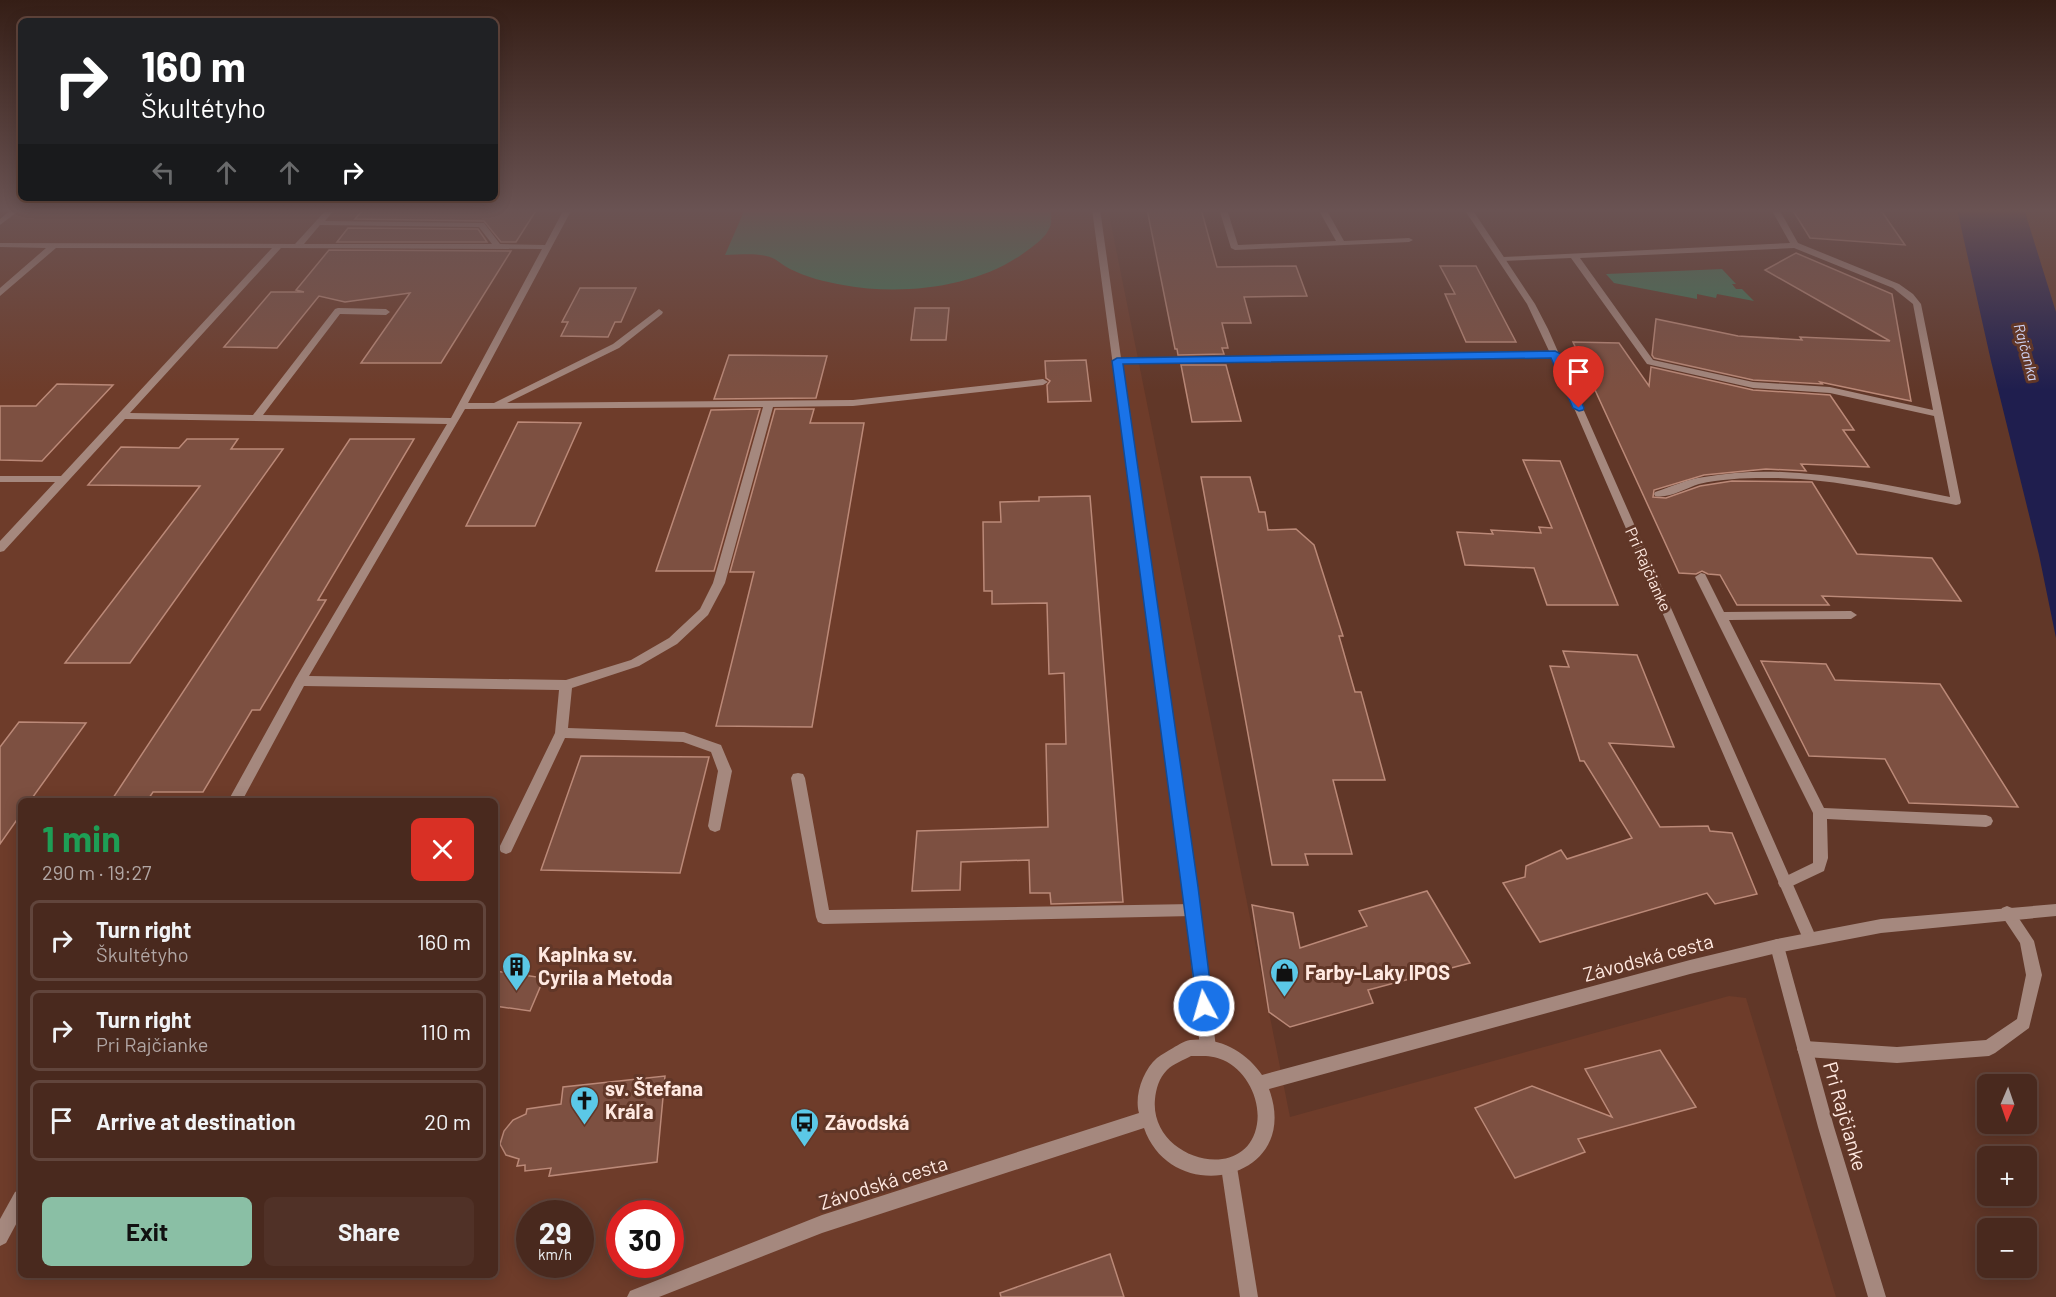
<!DOCTYPE html>
<html lang="en">
<head>
<meta charset="utf-8">
<style>
	body { margin:0; font-family:Barlow,sans-serif; background:#503127; color:#f1f3f6; height:100vh; display:flex; flex-direction:column; font-size:22px; white-space:nowrap }
	* { box-sizing:border-box; margin:0 }
	p { font-size:20px; color:#b1a6a4 }
	.icon { flex:none; width:33px; height:33px; fill:none; stroke:currentColor; stroke-width:2; stroke-linecap:round; stroke-linejoin:round }
	.map { position:relative; flex:1; overflow:hidden }
	.details { position:absolute; left:18px; top:798px; width:480px; height:480px; display:flex; flex-direction:column; background:#49291e; border-radius:9px; box-shadow:0 3px 15px #0003,0 0 0 2px #61453c }
	.details>* { flex:none }
	.top-card { position:absolute; left:18px; top:18px; width:480px; height:183px; border-radius:9px; box-shadow:0 3px 15px #0003,0 0 0 2px #61453c; background:#202124; color:#fff; overflow:hidden }
	.needle { width:39px; rotate:182deg }
	.fabs { position:absolute; left:1977px; top:1074px; display:grid; gap:12px }
	.fabs a { display:grid; place-items:center; width:60px; height:60px; border-radius:9px; background:#49291e; box-shadow:0 3px 15px #0003,0 0 0 2px #61453c; font-size:30px }
	.speed { position:absolute; left:516px; top:1200px; display:flex; gap:12px; font-size:30px; font-weight:700; text-align:center }
	.speed>* { display:grid; place-content:center; width:78px; height:78px; border-radius:50%; background:#49291e; box-shadow:0 3px 15px #0003,0 0 0 2px #61453c; line-height:1 }
	.speed small { font-size:15px; font-weight:400 }
	.speed .limit { border:9px solid #d22; background:#fff; color:#111 }
	.pin { position:absolute; display:grid; place-items:center; width:51px; height:51px; color:#fff; margin:-62px -26px; border-radius:50% 50% 50% 0; rotate:-45deg; box-shadow:0 0 6px #0007 }
	.pin .icon { rotate:45deg }
	.me { position:absolute; width:66px; margin:-33px; rotate:354deg; stroke-linejoin:round; filter:drop-shadow(0 0 4px #0008) }
	.turn { display:flex; align-items:center; gap:21px; height:126px; padding:0 24px; font-size:27px }
	.turn .icon { width:78px; height:78px; stroke-width:2.5 }
	.turn b { display:block; font-size:42px; line-height:51px }
	.lanes { display:flex; align-items:center; height:57px; padding:0 24px; background:#0003; justify-content:center; gap:30px; direction:ltr }
	.lanes .off { opacity:.35 }
	.round { display:grid; place-items:center; flex:none; width:63px; height:63px; border-radius:9px; background:#503127 }
	.overview { display:flex; align-items:center; justify-content:space-between; height:102px; padding:0 24px }
	h1 { font-size:36px; font-weight:700; line-height:45px; color:#1e9e55 }
	.action { display:flex; gap:12px; margin-top:auto; padding:12px 24px }
	.action a { flex:1; height:69px; border-radius:9px; background:#8abfa5; color:#111; font-size:24px; font-weight:700; line-height:69px; text-align:center }
	.action a+a { background:#503127; color:#f1f3f6 }
	ul { padding:0; list-style:none }
	li { display:flex; align-items:center; gap:18px; height:81px; margin:0 12px 9px; padding:0 12px; border:3px solid #61453c; border-radius:9px }
	li div { flex:1 }
	li b { display:block; font-size:22px }
	li em { font-style:normal }
	.map>svg:first-child { display:block }
</style>
</head>
<body>
<div class="map">
<svg width="2056" height="1297" viewBox="0 0 2056 1297">
	<rect width="100%" height="100%" fill="#613728"/>
	<path fill="#6e3c2a" fill-rule="evenodd" d="M 0,209 L 1108,209 L 1290,1117 L 1729,996 L 1746,998 L 1836,1297 L 0,1297 ZM 21,801 L 495,801 L 495,1275 L 21,1275 ZM 530,1214 L 580,1214 L 580,1264 L 530,1264 ZM 620,1214 L 670,1214 L 670,1264 L 620,1264 Z"/>
	<g fill="#3b7a5a">
		<path d="M 745,209 L 1051,209 C 1051,214 1052,222 1050,227 C 1046,237 1036,244 1028,250 C 979,288 902,296 843,285 C 825,282 806,277 790,269 C 782,265 775,257 766,256 C 753,253 738,255 725,255 Z"/>
		<path d="M 1722,269 L 1736,284 L 1732,284 L 1736,289 L 1742,289 L 1754,301 L 1717,294 L 1716,298 L 1697,294 L 1697,299 L 1614,283 L 1606,274 Z"/>
	</g>
	<path fill="#1f1e4e" d="M 1957,209 L 2024,209 L 2056,312 L 2056,638 L 2039,555 L 1991,361 Z"/>
	<g fill="#7d5041" stroke="#bb8978" stroke-width="1.5">
		<path d="M 364,209 L 537,209 L 516,242 L 501,242 L 484,221 L 355,219 Z"/>
		<path d="M 1147,209 L 1201,209 L 1217,267 L 1296,266 L 1307,296 L 1244,297 L 1251,323 L 1222,323 L 1228,348 L 1222,348 L 1224,354 L 1178,355 L 1177,349 L 1175,349 Z"/>
		<path d="M 1792,209 L 1880,209 L 1905,245 L 1810,238 Z"/>
		<path d="M 348,228 L 478,229 L 487,242 L 337,242 Z"/>
		<path d="M 329,250 L 511,251 L 441,363 L 361,363 L 410,293 L 345,302 L 319,296 L 277,348 L 224,347 L 271,292 L 304,292 L 296,290 Z"/>
		<path d="M 1796,253 L 1892,294 L 1911,401 L 1820,382 L 1822,384 L 1753,380 L 1654,358 L 1652,355 L 1656,319 L 1738,336 L 1802,340 L 1800,337 L 1890,341 L 1765,270 Z"/>
		<path d="M 1440,266 L 1476,266 L 1516,342 L 1466,342 L 1445,294 L 1455,294 Z"/>
		<path d="M 580,288 L 636,288 L 621,322 L 615,322 L 608,337 L 561,336 L 568,322 L 562,322 Z"/>
		<path d="M 915,308 L 949,308 L 946,340 L 911,340 Z"/>
		<path d="M 1573,342 L 1619,343 L 1649,386 L 1651,367 L 1753,390 L 1830,395 L 1854,430 L 1843,430 L 1869,467 L 1801,464 L 1806,471 L 1766,469 L 1704,475 L 1654,490 L 1653,497 L 1666,498 L 1700,486 L 1732,481 L 1812,482 L 1857,554 L 1932,558 L 1961,601 L 1822,596 L 1829,605 L 1737,605 L 1720,575 L 1708,574 L 1702,571 L 1696,574 L 1679,573 Z"/>
		<path d="M 729,355 L 827,356 L 816,398 L 714,399 Z"/>
		<path d="M 1086,360 L 1091,401 L 1048,402 L 1047,385 L 1050,381 L 1046,378 L 1045,361 Z"/>
		<path d="M 1181,365 L 1226,365 L 1241,421 L 1192,422 Z"/>
		<path d="M 57,384 L 113,385 L 42,461 L 0,460 L 0,406 L 36,406 Z"/>
		<path d="M 760,409 L 714,571 L 656,571 L 711,410 Z"/>
		<path d="M 775,409 L 814,409 L 810,423 L 864,423 L 812,727 L 716,726 L 754,572 L 730,572 Z"/>
		<path d="M 518,422 L 581,423 L 535,526 L 466,526 Z"/>
		<path d="M 187,439 L 238,439 L 231,449 L 283,449 L 130,663 L 65,663 L 200,486 L 88,485 L 121,447 L 179,448 Z"/>
		<path d="M 350,439 L 414,439 L 318,600 L 326,600 L 260,710 L 252,710 L 203,792 L 153,792 L 147,801 L 111,801 Z"/>
		<path d="M 1523,460 L 1560,461 L 1618,605 L 1547,605 L 1534,568 L 1465,565 L 1457,532 L 1493,534 L 1491,530 L 1541,533 L 1539,527 L 1552,528 Z"/>
		<path d="M 1201,477 L 1250,477 L 1259,512 L 1265,512 L 1268,530 L 1296,529 L 1314,545 L 1343,636 L 1339,636 L 1355,692 L 1361,692 L 1385,780 L 1333,780 L 1352,854 L 1305,854 L 1308,865 L 1272,865 Z"/>
		<path d="M 1090,496 L 1123,902 L 1051,904 L 1050,893 L 1030,893 L 1029,860 L 961,862 L 960,890 L 912,891 L 917,831 L 1048,827 L 1046,744 L 1066,744 L 1064,673 L 1049,674 L 1047,603 L 992,604 L 992,591 L 984,591 L 983,522 L 1001,522 L 1000,502 L 1039,501 L 1039,497 Z"/>
		<path d="M 1563,651 L 1637,655 L 1674,747 L 1609,743 L 1660,827 L 1708,826 L 1710,831 L 1732,833 L 1757,894 L 1715,904 L 1707,893 L 1540,942 L 1503,883 L 1525,877 L 1526,866 L 1561,850 L 1567,859 L 1632,838 L 1584,761 L 1580,761 L 1550,666 L 1569,667 Z"/>
		<path d="M 1761,661 L 1826,664 L 1835,680 L 1940,684 L 2018,807 L 1909,803 L 1885,759 L 1809,756 Z"/>
		<path d="M 19,722 L 86,723 L 30,801 L 21,801 L 21,814 L 0,844 L 0,747 Z"/>
		<path d="M 581,756 L 709,757 L 680,873 L 541,870 Z"/>
		<path d="M 1427,891 L 1470,963 L 1368,990 L 1373,1003 L 1290,1027 L 1269,1012 L 1252,905 L 1293,913 L 1300,948 L 1367,926 L 1359,911 Z"/>
		<path d="M 495,971 L 544,978 L 530,1011 L 495,1006 Z"/>
		<path d="M 1660,1050 L 1696,1107 L 1578,1139 L 1585,1152 L 1515,1178 L 1475,1108 L 1532,1086 L 1612,1117 L 1585,1069 Z"/>
		<path d="M 665,1076 L 657,1162 L 549,1176 L 551,1168 L 525,1171 L 525,1165 L 517,1166 L 519,1159 L 506,1155 L 500,1144 L 504,1131 L 513,1120 L 526,1114 L 527,1109 L 561,1104 L 563,1087 Z"/>
		<path d="M 1110,1254 L 1124,1297 L 1001,1297 L 1000,1293 Z"/>
	</g>
	<g fill="none" stroke-linecap="round" stroke-linejoin="round">
		<g fill="#a5887e" fill-rule="evenodd">
			<path d="M 12,209 L 21,209 L 0,225 L 0,219 Z"/>
			<path d="M 327,209 L 335,209 L 325,221 L 481,223 L 484,223 L 500,244 L 545,245 L 564,209 L 572,209 L 468,403 L 494,403 L 613,344 L 659,309 L 663,312 L 662,314 L 619,348 L 507,403 L 853,400 L 1043,379 L 1048,382 L 1043,385 L 853,406 L 773,407 L 725,583 L 708,615 L 677,644 L 639,666 L 572,688 L 568,728 L 684,732 L 721,745 L 732,771 L 720,830 L 715,832 L 710,830 L 708,826 L 718,771 L 711,752 L 683,742 L 565,738 L 511,852 L 506,854 L 501,852 L 499,848 L 555,733 L 559,690 L 304,686 L 242,801 L 228,801 L 296,678 L 447,424 L 125,419 L 4,551 L 0,552 L 0,541 L 55,482 L 0,482 L 0,476 L 61,476 L 272,248 L 56,248 L 0,296 L 0,288 L 46,248 L 0,247 L 0,243 L 295,244 ZM 320,225 L 479,227 L 492,244 L 304,244 ZM 281,248 L 542,249 L 451,418 L 263,415 L 340,314 L 386,315 L 390,312 L 386,309 L 338,308 L 335,309 L 253,415 L 130,413 ZM 763,407 L 713,583 L 700,609 L 669,638 L 631,660 L 566,680 L 309,676 L 465,409 Z"/>
			<path d="M 1219,209 L 1227,209 L 1238,245 L 1336,241 L 1318,209 L 1326,209 L 1344,241 L 1409,238 L 1413,240 L 1409,242 L 1235,250 L 1231,248 Z"/>
			<path d="M 1771,209 L 1779,209 L 1798,243 L 1899,284 L 1913,294 L 1921,304 L 1961,502 L 1960,504 L 1956,505 C 1893,493 1828,477 1764,478 C 1743,478 1720,479 1699,484 C 1686,488 1669,499 1655,496 L 1654,494 L 1655,492 C 1671,487 1687,479 1704,477 C 1786,462 1869,482 1950,497 L 1934,416 L 1830,393 L 1753,388 L 1647,364 L 1571,258 L 1503,261 L 1499,259 L 1503,257 L 1790,243 ZM 1794,248 L 1893,288 L 1913,304 L 1933,410 L 1830,387 L 1753,382 L 1653,360 L 1580,258 Z"/>
			<path d="M 1701,573 L 1705,574 L 1724,612 L 1851,611 L 1857,615 L 1851,619 L 1729,620 L 1824,808 L 1986,815 L 1991,817 L 1993,821 L 1991,825 L 1986,827 L 1827,819 L 1828,858 L 1824,871 L 1790,887 L 1785,889 L 1780,887 L 1778,883 L 1780,879 L 1813,863 L 1813,813 L 1695,577 Z"/>
			<path d="M 798,773 L 803,774 L 805,778 L 829,910 L 1193,904 L 1198,905 L 1200,910 L 1198,915 L 1193,916 L 823,924 L 818,922 L 816,917 L 791,778 L 793,774 Z"/>
			<path d="M 2007,906 L 2012,908 L 2034,941 L 2042,975 L 2029,1028 L 1995,1053 L 1989,1056 L 1897,1063 L 1805,1057 L 1799,1054 L 1797,1049 L 1799,1044 L 1805,1041 L 1897,1047 L 1986,1040 L 2017,1019 L 2026,975 L 2020,943 L 2000,913 L 2002,908 Z"/>
			<path d="M 21,1189 L 21,1215 L 6,1243 L 0,1246 L 0,1219 L 15,1192 Z"/>
		</g>
		<g fill="#a5887e" fill-rule="evenodd">
			<path d="M 1092,209 L 1100,209 L 1121,358 L 1549,351 L 1527,304 L 1464,209 L 1472,209 L 1535,304 L 1548,329 L 1817,939 L 1815,944 L 1810,946 L 1805,944 L 1803,939 L 1552,357 L 1122,364 L 1200,910 L 1216,1048 L 1214,1053 L 1208,1056 L 1202,1053 L 1200,1048 L 1186,910 Z"/>
			<path d="M 1777,939 L 1782,941 L 1784,946 L 1834,1127 L 1886,1297 L 1868,1297 L 1818,1127 L 1770,946 L 1772,941 Z"/>
			<path d="M 1229,1159 L 1235,1161 L 1237,1167 L 1258,1297 L 1240,1297 L 1221,1167 L 1223,1161 Z"/>
		</g>
		<path fill="#a5887e" fill-rule="evenodd" d="M 2056,904 L 2056,916 L 1881,933 L 1777,953 L 1690,974 L 1269,1089 C 1303,1181 1172,1209 1144,1128 L 822,1233 L 659,1297 L 627,1297 L 630,1291 L 822,1215 L 1139,1113 C 1134,1096 1143,1070 1157,1058 C 1162,1054 1168,1051 1173,1048 C 1178,1045 1184,1041 1190,1040 C 1218,1036 1247,1052 1262,1075 L 1690,960 L 1777,939 L 1881,919 ZM 1191,1056 C 1201,1056 1213,1055 1223,1060 C 1246,1070 1261,1099 1257,1124 C 1247,1186 1149,1160 1155,1099 C 1156,1089 1159,1078 1167,1070 C 1173,1064 1184,1060 1191,1056 Z"/>
	</g>
	<linearGradient id="sky" x2="0" y2="1"><stop stop-color="#351e16"/><stop offset="0.54" stop-color="#6a5353"/><stop offset="1" stop-color="#6a5353" stop-opacity="0"/></linearGradient>
	<rect width="2056" height="390" fill="url(#sky)"/>
	<path fill="#1a73e8" stroke="#114b97" stroke-width="1.5" d="M 1555,351 L 1561,354 L 1584,408 L 1583,410 L 1579,411 L 1573,408 L 1551,358 L 1123,364 L 1198,887 L 1213,1006 L 1210,1012 L 1204,1015 L 1198,1012 L 1112,361 L 1117,358 Z"/>
	<defs>
		<symbol id="building-pin" viewBox="-11 -11 22 30"><path d="M0 17L-7.5 6A9.5 9.5 0 1 1 7.5 6Z" fill="#5bc8e7" stroke="#613728"/><path d="M-4-6H4V6H1V3H-1V6H-4ZM-2.5-4.3h1.7v1.8h-1.7ZM.8-4.3h1.7v1.8H.8ZM-2.5-1h1.7V.8h-1.7ZM.8-1h1.7V.8H.8Z" fill="#111"/></symbol>
		<symbol id="shop-pin" viewBox="-11 -11 22 30"><path d="M0 17L-7.5 6A9.5 9.5 0 1 1 7.5 6Z" fill="#5bc8e7" stroke="#613728"/><path d="M-5-2.5h2.3a2.7 3.5 0 0 1 5.4 0H5L5.5 6h-11ZM-1.5-2.5h3a1.5 2.3 0 0 0-3 0Z" fill="#111"/></symbol>
		<symbol id="church-pin" viewBox="-11 -11 22 30"><path d="M0 17L-7.5 6A9.5 9.5 0 1 1 7.5 6Z" fill="#5bc8e7" stroke="#613728"/><path d="M-1.2-6h2.4v3.5h3.3v2.4h-3.3V6h-2.4V-.1h-3.3v-2.4h3.3Z" fill="#111"/></symbol>
		<symbol id="bus-pin" viewBox="-11 -11 22 30"><path d="M0 17L-7.5 6A9.5 9.5 0 1 1 7.5 6Z" fill="#5bc8e7" stroke="#613728"/><path d="M-5-6H5V4H4V6H2V4H-2V6H-4V4H-5ZM-3.5-4V0h7V-4ZM-3.5 1.2v1.5H-2V1.2ZM2 1.2v1.5H3.5V1.2Z" fill="#111"/></symbol>
	</defs>
	<g fill-rule="evenodd">
		<use href="#building-pin" x="500" y="950" width="33" height="45"/>
		<use href="#shop-pin" x="1268" y="956" width="33" height="45"/>
		<use href="#church-pin" x="568" y="1084" width="33" height="45"/>
		<use href="#bus-pin" x="788" y="1106" width="33" height="45"/>
	</g>
	<g text-anchor="middle" dominant-baseline="central" stroke-width="6" stroke-linejoin="round" paint-order="stroke">
		<g font-size="15" font-style="italic" fill="#d1d5f7" stroke="#613728">
			<text transform="translate(2027 352) rotate(75)">Rajčanka</text>
		</g>
		<g font-size="16" fill="#ffe9e1" stroke="#613728">
			<text transform="translate(1649 569) rotate(66)">Pri Rajčianke</text>
		</g>
		<g font-size="20" font-weight="bold" fill="#ffe9e1" stroke="#613728" text-anchor="start">
			<text x="538" y="954">Kaplnka sv.<tspan x="538" dy="23">Cyrila a Metoda</tspan></text>
			<text x="1305" y="972">Farby-Laky IPOS</text>
			<text x="605" y="1088">sv. Štefana<tspan x="605" dy="23">Kráľa</tspan></text>
			<text x="825" y="1122">Závodská</text>
		</g>
		<g font-size="20" fill="#ffe9e1" stroke="#613728">
			<text transform="translate(1648 957) rotate(-15)">Závodská cesta</text>
			<text transform="translate(1846 1116) rotate(74)">Pri Rajčianke</text>
			<text transform="translate(883 1182) rotate(-18)">Závodská cesta</text>
		</g>
	</g>
</svg>
<div class="fabs">
<a><svg class="needle" viewBox="-14 -14 28 28"><path d="M0-13l5 13h-10z" fill="#e53935"/><path d="M0 13l5-13h-10z" fill="#b1a6a4"/></svg></a>
<a>+</a>
<a>−</a>
</div>
<div class="speed"><div>29<small>km/h</small></div><div class="limit">30</div></div>
<div class="pin" style="left:1579px;top:408px;background:#d93025"><svg class="icon" aria-label="arrive" viewBox="0 0 24 24"><path d="M6 21V4h12l-3 4 3 4H6"/></svg></div>
<svg class="me" style="left:1204px;top:1006px" viewBox="-20 -20 40 40"><circle r="17" fill="#1a73e8" stroke="#fff" stroke-width="3"/><path d="M0-11L8 9 0 5-8 9z" fill="#fff"/></svg>
<div class="top-card">
<div class="turn"><svg class="icon" aria-label="right" viewBox="0 0 24 24"><path d="M7 20v-9h11M14 6l5 5-5 5"/></svg><div><b>160 m</b>Škultétyho</div></div>
<div class="lanes"><svg class="icon off" aria-label="left" viewBox="0 0 24 24"><path d="M17 20v-9H6M10 6l-5 5 5 5"/></svg><svg class="icon off" aria-label="ahead" viewBox="0 0 24 24"><path d="M12 20V5M6 11l6-6 6 6"/></svg><svg class="icon off" aria-label="ahead" viewBox="0 0 24 24"><path d="M12 20V5M6 11l6-6 6 6"/></svg><svg class="icon" aria-label="right" viewBox="0 0 24 24"><path d="M7 20v-9h11M14 6l5 5-5 5"/></svg></div>
</div>
<section class="details">
<div class="overview"><div><h1>1 min</h1><p>290 m · 19:27</p></div><a class="round" style="background:#d93025;color:#fff"><svg class="icon" aria-label="close" viewBox="0 0 24 24"><path d="M6 6l12 12M18 6L6 18"/></svg></a></div>
<ul>
<li><svg class="icon" aria-label="right" viewBox="0 0 24 24"><path d="M7 20v-9h11M14 6l5 5-5 5"/></svg><div><b>Turn right</b><p>Škultétyho</p></div><em>160 m</em></li>
<li><svg class="icon" aria-label="right" viewBox="0 0 24 24"><path d="M7 20v-9h11M14 6l5 5-5 5"/></svg><div><b>Turn right</b><p>Pri Rajčianke</p></div><em>110 m</em></li>
<li><svg class="icon" aria-label="arrive" viewBox="0 0 24 24"><path d="M6 21V4h12l-3 4 3 4H6"/></svg><div><b>Arrive at destination</b></div><em>20 m</em></li>
</ul>
<div class="action"><a>Exit</a><a>Share</a></div>
</section>
</div>
</body>
</html>
